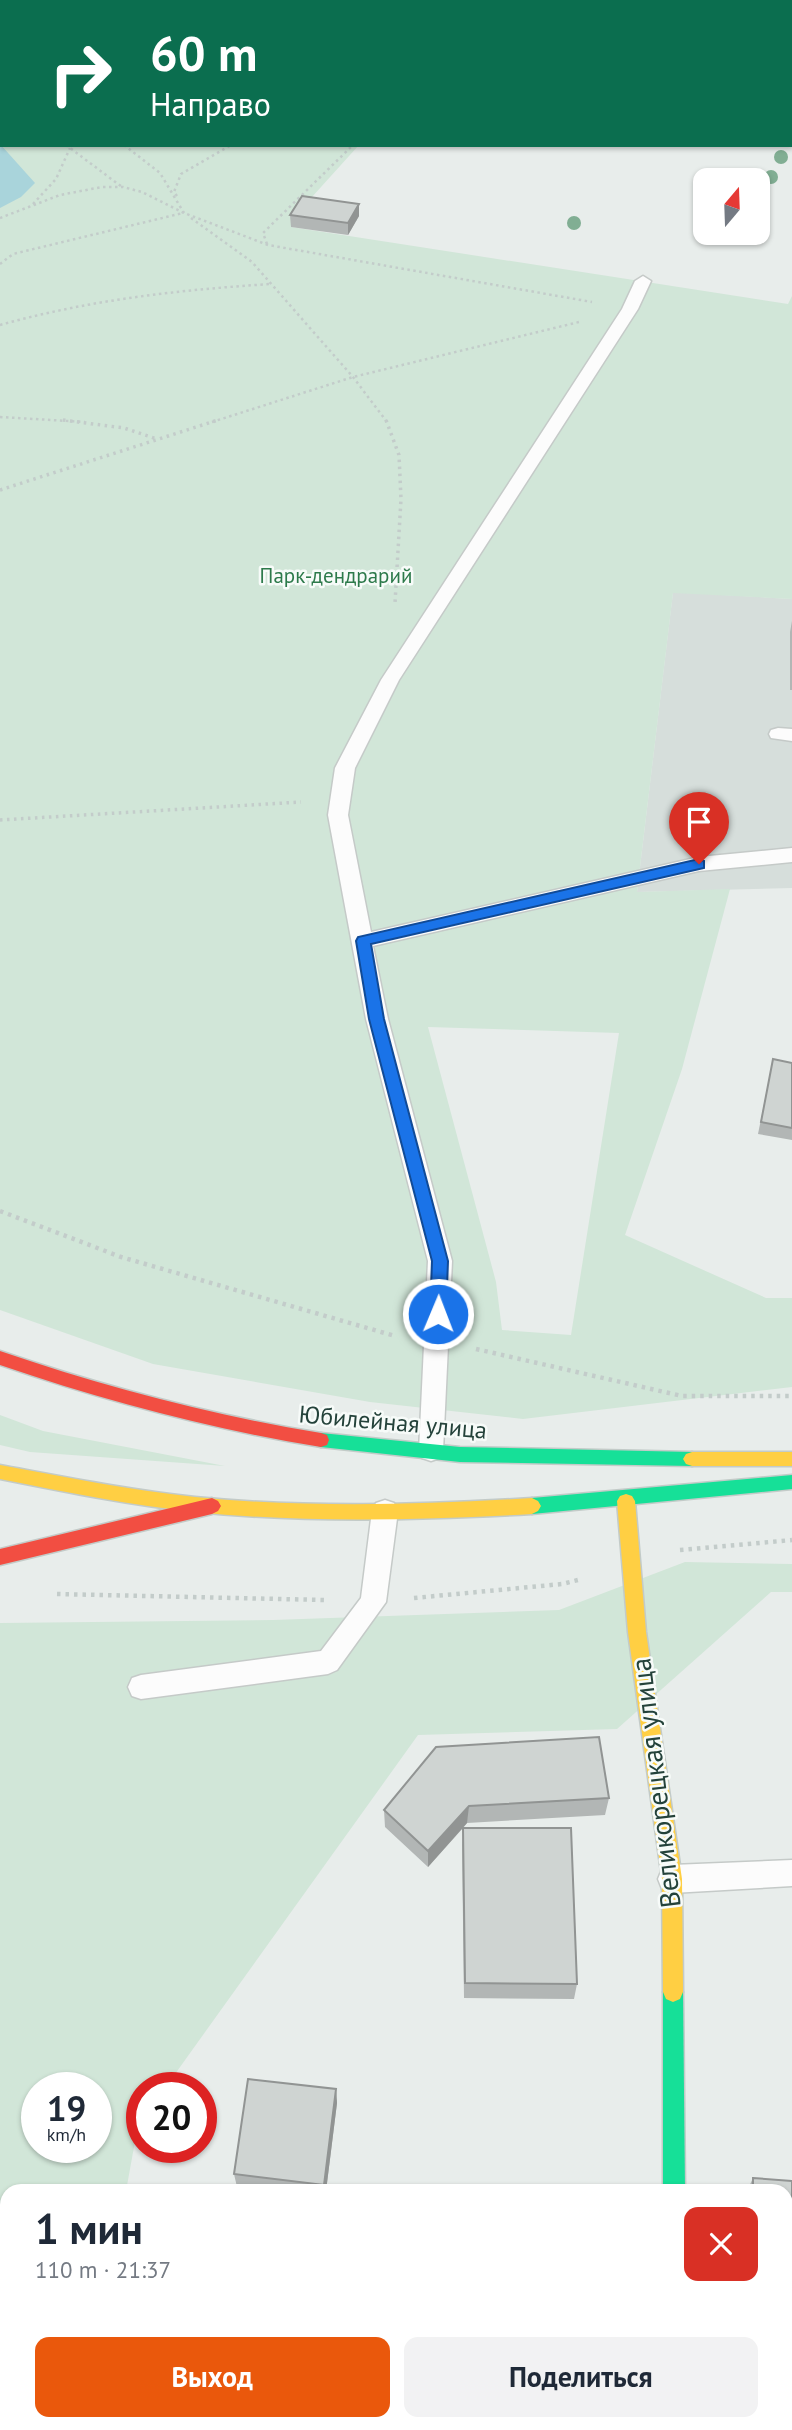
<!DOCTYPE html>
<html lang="ru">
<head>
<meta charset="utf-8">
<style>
	body { margin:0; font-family:"PT Sans",sans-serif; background:#f2f2f3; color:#1f2937; height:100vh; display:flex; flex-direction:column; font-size:26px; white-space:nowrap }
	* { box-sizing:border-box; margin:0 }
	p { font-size:23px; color:#747a83 }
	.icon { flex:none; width:38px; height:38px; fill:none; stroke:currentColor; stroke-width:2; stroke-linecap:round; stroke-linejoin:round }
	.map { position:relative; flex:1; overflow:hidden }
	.panel { position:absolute; left:0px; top:2184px; width:793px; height:247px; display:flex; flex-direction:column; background:#fff; border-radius:21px 21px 0 0; box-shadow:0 2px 5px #0004 }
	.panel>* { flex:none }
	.top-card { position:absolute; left:0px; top:0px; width:793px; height:147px; box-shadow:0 2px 5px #0004; background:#0b6e4f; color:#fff; overflow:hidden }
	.needle { width:46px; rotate:19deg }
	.controls { position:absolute; left:693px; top:168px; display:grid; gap:14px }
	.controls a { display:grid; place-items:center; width:77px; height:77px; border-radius:14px; background:#fff; box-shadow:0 2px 5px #0004; font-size:35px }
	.speed { position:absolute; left:21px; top:2072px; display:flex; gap:14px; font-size:35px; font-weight:700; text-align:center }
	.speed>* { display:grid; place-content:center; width:91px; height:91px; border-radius:50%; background:#fff; box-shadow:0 2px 5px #0004; line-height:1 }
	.speed small { font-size:18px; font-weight:400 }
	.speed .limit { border:10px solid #d22; background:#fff; color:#111 }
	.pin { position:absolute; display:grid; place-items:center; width:60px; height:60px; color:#fff; margin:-72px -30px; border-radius:50% 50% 50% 0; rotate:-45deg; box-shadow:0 0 7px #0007 }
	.pin .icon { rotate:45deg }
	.me { position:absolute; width:77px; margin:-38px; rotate:1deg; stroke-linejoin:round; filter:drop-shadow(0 0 5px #0008) }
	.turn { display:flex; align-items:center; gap:24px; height:147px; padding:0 35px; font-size:32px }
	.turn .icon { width:91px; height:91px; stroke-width:2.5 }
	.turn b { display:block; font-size:49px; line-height:60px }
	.round { display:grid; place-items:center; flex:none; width:74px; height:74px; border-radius:14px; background:#f2f2f3 }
	.summary { display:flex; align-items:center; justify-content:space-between; height:119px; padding:0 35px }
	h1 { font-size:42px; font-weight:700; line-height:52px }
	.cta { display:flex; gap:14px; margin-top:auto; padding:14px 35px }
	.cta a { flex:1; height:80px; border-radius:14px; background:#ea580c; color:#fff; font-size:28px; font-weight:700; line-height:80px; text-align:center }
	.cta a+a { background:#f2f2f3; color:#1f2937 }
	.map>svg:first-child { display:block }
</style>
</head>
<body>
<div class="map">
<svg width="792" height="2430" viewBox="0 0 792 2430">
	<rect width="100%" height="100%" fill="#e8edeb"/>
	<path fill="#d6dedb" d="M 673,592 L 792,599 L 792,888 L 637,892 Z"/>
	<g fill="#d1e6d8" fill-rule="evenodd">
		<path d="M 0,0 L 492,0 L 2,2 L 2,145 L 359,145 L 302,208 L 291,227 L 788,304 L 792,296 L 792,599 L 673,593 L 637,892 L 730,889 L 682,1069 L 625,1235 L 766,1298 L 792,1298 L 792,1387 L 523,1419 L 370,1402 L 153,1364 L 0,1310 ZM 428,1027 L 619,1033 L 571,1335 L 502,1330 L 496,1282 Z"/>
		<path d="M 0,1415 L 43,1431 L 225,1466 L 30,1452 L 0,1445 Z"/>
		<path d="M 685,1562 L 792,1564 L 792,1592 L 771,1592 L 617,1729 L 418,1735 L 165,2088 L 142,2088 L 142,2120 L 138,2125 L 126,2191 L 7,2191 L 7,2424 L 83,2424 L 82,2430 L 0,2430 L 0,1623 L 273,1620 L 559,1610 ZM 37,2088 L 96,2088 L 96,2147 L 37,2147 Z"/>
	</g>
	<path fill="#a9d4db" d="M 0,144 L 35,183 L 21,197 L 0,208 Z"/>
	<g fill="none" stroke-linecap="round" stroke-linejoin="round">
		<defs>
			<g id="lane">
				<path d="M 643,276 L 651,281 L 638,309 L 399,680 L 355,768 L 348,815 L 371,932 L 699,857 L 792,848 L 792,862 L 699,871 L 373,946 L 388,1019 L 452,1261 L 443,1451 L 440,1458 L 431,1461 L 422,1458 L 419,1451 L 428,1261 L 366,1019 L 328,815 L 335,768 L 381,680 L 622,309 L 635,281 Z"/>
				<path d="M 778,728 L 792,729 L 792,741 L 771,738 L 769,734 L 771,730 Z"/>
				<path d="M 385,1500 L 394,1503 L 398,1511 L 386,1602 L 337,1670 L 328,1674 L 141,1699 L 132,1696 L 128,1687 L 132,1678 L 141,1675 L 321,1651 L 361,1598 L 372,1511 L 376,1503 Z"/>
				<path d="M 792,1860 L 792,1886 L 672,1893 L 662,1889 L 658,1879 L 662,1869 L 672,1865 Z"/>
			</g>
			<rect id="street" x="642" y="2424" width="54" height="6"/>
			<g id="fast">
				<path d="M 321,1433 L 460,1447 L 692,1452 L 698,1454 L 701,1459 L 698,1464 L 692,1466 L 460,1462 L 321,1447 L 315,1445 L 313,1440 L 315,1435 Z"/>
				<path d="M 792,1475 L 792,1489 L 532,1514 L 526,1511 L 523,1506 L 526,1501 L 532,1498 Z"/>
				<path d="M 673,1982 L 680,1985 L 683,1992 L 685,2191 L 663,2191 L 663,1992 L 666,1985 Z"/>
			</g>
			<g id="slow">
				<path d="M 692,1452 L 792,1452 L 792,1466 L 692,1466 L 686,1464 L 683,1459 L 686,1454 Z"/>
				<path d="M 0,1465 C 65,1477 130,1490 195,1497 C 307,1508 420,1505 532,1498 L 538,1501 L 541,1506 L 538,1511 L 532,1514 C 420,1520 307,1523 195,1512 C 130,1505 65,1492 0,1479 Z"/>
				<path d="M 626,1494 L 632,1496 L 635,1501 L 646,1632 L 682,1879 L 683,1992 L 680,1999 L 673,2002 L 666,1999 L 663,1992 L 662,1879 L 628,1632 L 617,1501 L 620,1496 Z"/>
			</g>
			<g id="jam">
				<path d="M 0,1351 C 105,1387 211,1415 321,1433 L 327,1435 L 329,1440 L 327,1445 L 321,1447 C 211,1429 105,1401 0,1365 Z"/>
				<path d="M 212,1498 L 218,1501 L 221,1506 L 218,1511 L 212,1514 L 0,1565 L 0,1549 Z"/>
			</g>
		</defs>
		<use href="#lane" stroke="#c5cac8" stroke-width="3"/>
		<use href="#street" stroke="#c5cac8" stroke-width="4"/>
		<use href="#fast" stroke="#c3cbc8" stroke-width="3"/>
		<use href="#slow" stroke="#c3cbc8" stroke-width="3"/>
		<use href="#jam" stroke="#c3cbc8" stroke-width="3"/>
		<g stroke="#c3ccca" stroke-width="2.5" stroke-dasharray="2.5 3.5" stroke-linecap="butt">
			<path d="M 455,2 L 458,0"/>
			<path d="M 500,2 L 502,0"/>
			<path d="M 66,145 L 122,187"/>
			<path d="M 124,145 L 160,173 L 184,213"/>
			<path d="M 177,196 L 174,192 L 181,174 L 231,145"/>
			<path d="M 33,204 L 56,179 L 70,148"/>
			<path d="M 0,218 L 60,195 L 102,187 L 123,187 L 142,192 L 184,213 L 268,245 L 592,302"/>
			<path d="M 191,218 L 252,262 L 353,377 L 387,422"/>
			<path d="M 267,244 L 263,233 L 353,145"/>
			<path d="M 0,264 L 13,254 L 183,213"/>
			<path d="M 0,325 C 89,300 178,290 270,284"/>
			<path d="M 0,417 L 85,422"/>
			<path d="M 212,422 L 353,377 L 579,322"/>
		</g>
		<g stroke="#c3ccca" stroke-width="3.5" stroke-dasharray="2.5 4.5" stroke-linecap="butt">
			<path d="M 63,420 L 124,428 L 157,439"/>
			<path d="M 386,420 L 399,455 L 401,499 L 395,603"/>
			<path d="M 0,490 L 218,420"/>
			<path d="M 0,820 L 301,802"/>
		</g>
		<g stroke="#c3ccca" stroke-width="4.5" stroke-dasharray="3.5 5" stroke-linecap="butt">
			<path d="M 0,1211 L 121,1257 L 395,1336"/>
			<path d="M 476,1349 L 682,1396 L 792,1396"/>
			<path d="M 680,1550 L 792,1540"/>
			<path d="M 57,1594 L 324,1600"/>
			<path d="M 414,1598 L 562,1584 L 582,1579"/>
		</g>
		<use href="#lane" fill="#fcfcfc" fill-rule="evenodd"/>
		<use href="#street" fill="#fcfcfc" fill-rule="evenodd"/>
		<use href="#fast" fill="#16e098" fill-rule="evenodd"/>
		<use href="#slow" fill="#ffcf43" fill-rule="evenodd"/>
		<use href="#jam" fill="#f24e42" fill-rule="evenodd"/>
	</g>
	<g fill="#81ae93">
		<circle cx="781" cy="157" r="7"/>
		<circle cx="771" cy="177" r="7"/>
		<circle cx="574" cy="223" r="7"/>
	</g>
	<g fill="#b2b6b5">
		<path d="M 290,215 L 359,216 L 348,235 L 291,227 Z"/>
		<path d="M 792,621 L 792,690 L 790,690 L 790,632 Z"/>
		<path d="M 773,1059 L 792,1063 L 792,1140 L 758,1134 Z"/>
		<path d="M 609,1798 L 605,1815 L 467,1823 L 463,1828 L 577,1984 L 574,1999 L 464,1998 L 462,1845 L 463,1828 L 428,1867 L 385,1827 L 384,1810 Z"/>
		<path d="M 336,2089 L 337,2103 L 326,2191 L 267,2191 L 237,2187 L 234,2174 Z"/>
		<path d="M 753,2178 L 792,2181 L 792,2309 L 786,2309 L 786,2191 L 747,2191 Z"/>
	</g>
	<g fill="#919493">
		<path d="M 359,204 L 359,216 L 348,235 L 348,223 Z"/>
		<path d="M 469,1806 L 467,1823 L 428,1867 L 428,1851 Z"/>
		<path d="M 336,2089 L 337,2103 L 326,2191 L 324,2191 L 324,2185 Z"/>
	</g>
	<g fill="#cfd4d2" stroke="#919493" stroke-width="2">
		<path d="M 657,0 L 690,0 L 689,2 L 656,2 Z"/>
		<rect x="791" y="69" width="1" height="24"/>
		<path d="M 302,196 L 359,204 L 348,223 L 290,215 Z"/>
		<path d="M 773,1059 L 792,1063 L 792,1128 L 761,1122 Z"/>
		<path d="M 599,1737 L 609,1798 L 469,1806 L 428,1851 L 384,1810 L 436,1747 Z"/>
		<path d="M 463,1828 L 571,1828 L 577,1984 L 465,1983 Z"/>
		<path d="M 248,2079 L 336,2089 L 324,2185 L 234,2174 Z"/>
		<path d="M 753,2178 L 792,2181 L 792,2297 L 786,2297 L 786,2191 L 753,2191 Z"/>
	</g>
	<path fill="#1a73e8" stroke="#114b97" stroke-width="2" d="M 699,859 L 704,861 L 704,868 L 371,944 L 384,1019 L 448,1261 L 446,1314 L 444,1318 L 432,1318 L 430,1314 L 432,1261 L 369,1019 L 356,941 L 358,937 Z"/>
	<g text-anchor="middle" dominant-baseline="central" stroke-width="5" stroke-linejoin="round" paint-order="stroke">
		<g font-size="21" fill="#2d7a4b" stroke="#f7fbf9">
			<text x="336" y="575">Парк-дендрарий</text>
		</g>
		<g font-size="24" fill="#24423a" stroke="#f7fbf9">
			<text transform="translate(393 1422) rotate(5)">Юбилейная улица</text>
		</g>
		<g font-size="28" fill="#24423a" stroke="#f7fbf9">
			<text transform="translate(655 1783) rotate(-97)">Великорецкая улица</text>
		</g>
	</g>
</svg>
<div class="controls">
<a><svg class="needle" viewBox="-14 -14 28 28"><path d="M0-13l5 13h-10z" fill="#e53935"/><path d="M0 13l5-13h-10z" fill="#747a83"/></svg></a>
</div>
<div class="speed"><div>19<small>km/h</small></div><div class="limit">20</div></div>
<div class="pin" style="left:699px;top:864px;background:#d93025"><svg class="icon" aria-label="arrive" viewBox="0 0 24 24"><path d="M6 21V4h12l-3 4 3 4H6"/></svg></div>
<svg class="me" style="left:438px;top:1314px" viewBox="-20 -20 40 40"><circle r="17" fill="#1a73e8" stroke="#fff" stroke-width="3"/><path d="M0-11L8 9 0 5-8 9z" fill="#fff"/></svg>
<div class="top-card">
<div class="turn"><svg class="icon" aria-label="right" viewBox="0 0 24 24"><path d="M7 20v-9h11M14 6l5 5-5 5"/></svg><div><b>60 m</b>Направо</div></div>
</div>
<section class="panel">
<div class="summary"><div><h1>1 мин</h1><p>110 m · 21:37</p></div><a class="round" style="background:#d93025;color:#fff"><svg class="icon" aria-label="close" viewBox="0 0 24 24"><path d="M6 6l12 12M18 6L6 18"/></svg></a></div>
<div class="cta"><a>Выход</a><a>Поделиться</a></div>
</section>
</div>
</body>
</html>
